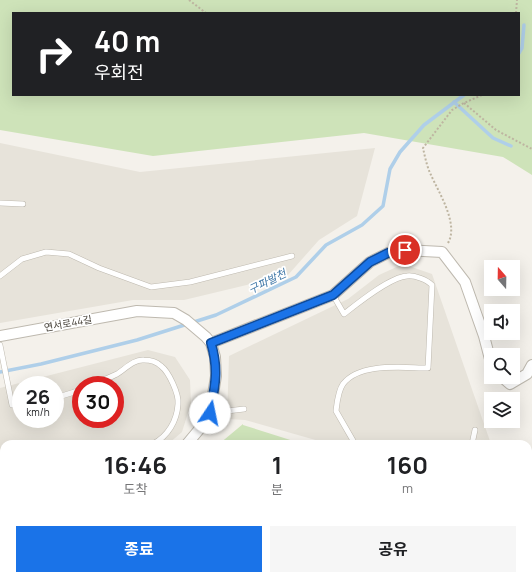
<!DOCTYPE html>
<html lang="ko">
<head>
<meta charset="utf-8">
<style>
	body { margin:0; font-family:Manrope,"Noto Sans KR",sans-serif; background:#f6f6f6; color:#202124; height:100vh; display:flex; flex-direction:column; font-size:15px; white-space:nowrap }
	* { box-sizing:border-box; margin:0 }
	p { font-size:13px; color:#757577 }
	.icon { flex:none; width:22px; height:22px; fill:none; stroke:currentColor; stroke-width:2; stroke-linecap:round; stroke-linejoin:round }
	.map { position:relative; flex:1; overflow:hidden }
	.drawer { position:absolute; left:0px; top:440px; width:532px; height:140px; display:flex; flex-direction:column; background:#fff; border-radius:12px 12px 0 0; box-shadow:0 4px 16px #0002 }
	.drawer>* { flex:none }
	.banner { position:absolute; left:12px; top:12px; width:508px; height:84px; border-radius:0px; box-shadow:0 4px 16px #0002; background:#202124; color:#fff; overflow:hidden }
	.needle { width:26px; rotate:340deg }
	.tools { position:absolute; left:484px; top:260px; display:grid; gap:8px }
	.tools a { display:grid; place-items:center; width:36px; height:36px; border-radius:0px; background:#fff; box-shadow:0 4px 16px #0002; font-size:20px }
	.speed { position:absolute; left:12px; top:376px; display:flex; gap:8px; font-size:20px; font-weight:700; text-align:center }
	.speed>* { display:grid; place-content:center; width:52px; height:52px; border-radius:50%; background:#fff; box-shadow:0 4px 16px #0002; line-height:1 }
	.speed small { font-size:10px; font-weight:400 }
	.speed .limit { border:6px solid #d22; background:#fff; color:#111 }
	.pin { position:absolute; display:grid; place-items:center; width:34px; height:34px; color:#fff; margin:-17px; border:2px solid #fff; border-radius:50%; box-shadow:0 1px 4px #0007 }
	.me { position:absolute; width:44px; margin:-22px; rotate:11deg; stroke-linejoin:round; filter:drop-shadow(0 0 3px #0008) }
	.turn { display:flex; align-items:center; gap:14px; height:84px; padding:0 16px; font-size:18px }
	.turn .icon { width:52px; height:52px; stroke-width:2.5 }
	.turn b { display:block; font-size:28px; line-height:34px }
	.eta { display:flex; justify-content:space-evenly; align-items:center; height:68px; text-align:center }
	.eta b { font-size:24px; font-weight:700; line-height:28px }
	.primary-button { display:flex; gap:8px; margin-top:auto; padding:8px 16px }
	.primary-button a { flex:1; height:46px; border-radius:0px; background:#1a73e8; color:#fff; font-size:16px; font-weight:700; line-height:46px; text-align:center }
	.primary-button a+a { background:#f6f6f6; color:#202124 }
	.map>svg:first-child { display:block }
</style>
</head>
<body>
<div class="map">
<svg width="532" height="580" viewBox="0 0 532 580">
	<rect width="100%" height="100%" fill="#f4f1eb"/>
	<g fill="#e7e3da" fill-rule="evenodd">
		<path d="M 0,143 L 140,172 L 375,148 L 357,216 L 319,240 L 288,275 L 184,300 L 133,300 L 0,323 Z"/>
		<path d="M 403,264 L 432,274 L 491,444 L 321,444 L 319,441 L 245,420 L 227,419 L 229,356 L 348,299 L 379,275 Z"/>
		<path d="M 148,350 L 175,357 L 190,380 L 191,403 L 182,432 L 168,444 L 4,444 L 4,576 L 54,576 L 52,580 L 0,580 L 0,388 ZM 21,385 L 55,385 L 55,419 L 21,419 ZM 81,385 L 115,385 L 115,419 L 81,419 Z"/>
	</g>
	<g fill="#cee3b9" fill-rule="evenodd">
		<path d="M 0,0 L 532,0 L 532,175 L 503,157 L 364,133 L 153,156 L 0,130 ZM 13,13 L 519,13 L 519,95 L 13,95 Z"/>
		<path d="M 243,424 L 243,425 L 303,444 L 219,444 Z"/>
		<path d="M 532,453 L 532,580 L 98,580 L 101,576 L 528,576 L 528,457 Z"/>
	</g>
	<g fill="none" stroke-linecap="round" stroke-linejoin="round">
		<g stroke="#afcfe9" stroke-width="3.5">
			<path d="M 519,53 L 522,48 L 524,25"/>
			<path d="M 454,102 L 493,138 L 511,146"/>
			<path d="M 0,372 L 41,364 L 137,340 L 216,315 L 296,277 L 326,245 L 362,225 L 383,206 L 390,169 L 400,152 L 424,125 L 464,95"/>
		</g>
		<defs>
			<g id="service">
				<path d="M 0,203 L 23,204"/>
				<path d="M 0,276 L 22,259 L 46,252 L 69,254 L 99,268 L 151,287 L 190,282 L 292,256"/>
				<path d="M 333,295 L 344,314 C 358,303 390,277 407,276 C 415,275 427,280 432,285 L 428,368 C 403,368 360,362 343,384 C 338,391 337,403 336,411 L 355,444"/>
				<path d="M 0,345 L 12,405 L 21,404"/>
				<path d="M 92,385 C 100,381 109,378 117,374 C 125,369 134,359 144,360 C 150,360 157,362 161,366 C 169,372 179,394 178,404 C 177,421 168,436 153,444"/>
				<path d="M 55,398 L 81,390"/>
				<path d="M 210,413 L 244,409"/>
				<path d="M 472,444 L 475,430"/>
				<path d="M 0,460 L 4,459"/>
				<path d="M 0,555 L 4,555"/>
			</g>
			<g id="minor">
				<path d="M 0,336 L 137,311 L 174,313 L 186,320 L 206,337 L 211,343 L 215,357 L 216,376 L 210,413 L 202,426 L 187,444"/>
				<path d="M 211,343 L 333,295 L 370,262 L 388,253 L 405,250 L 442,252 L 465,282 L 484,336 L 491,363"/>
				<path d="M 502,377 L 510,384 L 527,374 L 532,365"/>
				<path d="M 65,580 L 68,576"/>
			</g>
		</defs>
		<use href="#service" stroke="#beb9af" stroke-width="6"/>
		<use href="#minor" stroke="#beb9af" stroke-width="12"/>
		<g stroke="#beb5a1" stroke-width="2" stroke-dasharray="2 2" stroke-linecap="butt">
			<path d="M 189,0 L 206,13"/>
			<path d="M 516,13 L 517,0"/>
			<path d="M 464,103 L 496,130 L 532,149"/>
			<path d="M 448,243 C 459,224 439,193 431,175 C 427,167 425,157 423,148 L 452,110 L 464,103 L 482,95"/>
			<path d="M 528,546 L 532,546"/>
			<path d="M 405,580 L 418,576"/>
		</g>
		<use href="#service" stroke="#fff" stroke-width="5"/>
		<use href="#minor" stroke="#fff" stroke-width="10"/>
	</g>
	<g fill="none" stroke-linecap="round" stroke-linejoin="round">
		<defs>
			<path id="route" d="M 210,413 C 215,386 219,370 211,343 L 333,295 L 370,262 L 388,253 L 405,250"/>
		</defs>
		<use href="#route" stroke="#114b97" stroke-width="10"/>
		<use href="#route" stroke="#1a73e8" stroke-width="7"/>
	</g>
	<g text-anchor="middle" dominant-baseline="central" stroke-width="3.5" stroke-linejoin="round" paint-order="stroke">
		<g font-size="10" fill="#47423a" stroke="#fff">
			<text transform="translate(68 323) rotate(-10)">연서로44길</text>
		</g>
		<g font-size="11" font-style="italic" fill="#3f77a7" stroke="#fff">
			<text transform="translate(267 281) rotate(-26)">구파발천</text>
		</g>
	</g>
</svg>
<div class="tools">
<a><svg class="needle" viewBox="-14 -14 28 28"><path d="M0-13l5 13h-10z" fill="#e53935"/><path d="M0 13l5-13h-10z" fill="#757577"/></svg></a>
<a><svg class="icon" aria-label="sound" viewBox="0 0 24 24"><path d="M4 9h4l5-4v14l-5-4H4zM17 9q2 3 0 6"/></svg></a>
<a><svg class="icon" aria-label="search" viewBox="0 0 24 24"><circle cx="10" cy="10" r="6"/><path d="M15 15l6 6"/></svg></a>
<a><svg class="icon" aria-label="layers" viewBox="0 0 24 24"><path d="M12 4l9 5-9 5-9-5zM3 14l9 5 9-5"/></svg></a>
</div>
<div class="speed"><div>26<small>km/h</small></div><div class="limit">30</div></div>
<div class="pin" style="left:405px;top:250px;background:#d93025"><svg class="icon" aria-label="arrive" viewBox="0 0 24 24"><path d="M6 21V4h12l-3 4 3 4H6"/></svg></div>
<svg class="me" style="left:210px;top:413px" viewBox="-20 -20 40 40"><circle r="19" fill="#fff"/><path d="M0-13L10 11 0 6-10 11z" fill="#1a73e8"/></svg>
<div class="banner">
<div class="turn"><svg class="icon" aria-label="right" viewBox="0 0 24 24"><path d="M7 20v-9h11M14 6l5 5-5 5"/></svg><div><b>40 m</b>우회전</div></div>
</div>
<section class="drawer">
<div class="eta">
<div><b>16:46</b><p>도착</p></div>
<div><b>1</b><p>분</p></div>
<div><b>160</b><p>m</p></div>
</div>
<div class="primary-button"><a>종료</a><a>공유</a></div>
</section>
</div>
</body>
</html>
